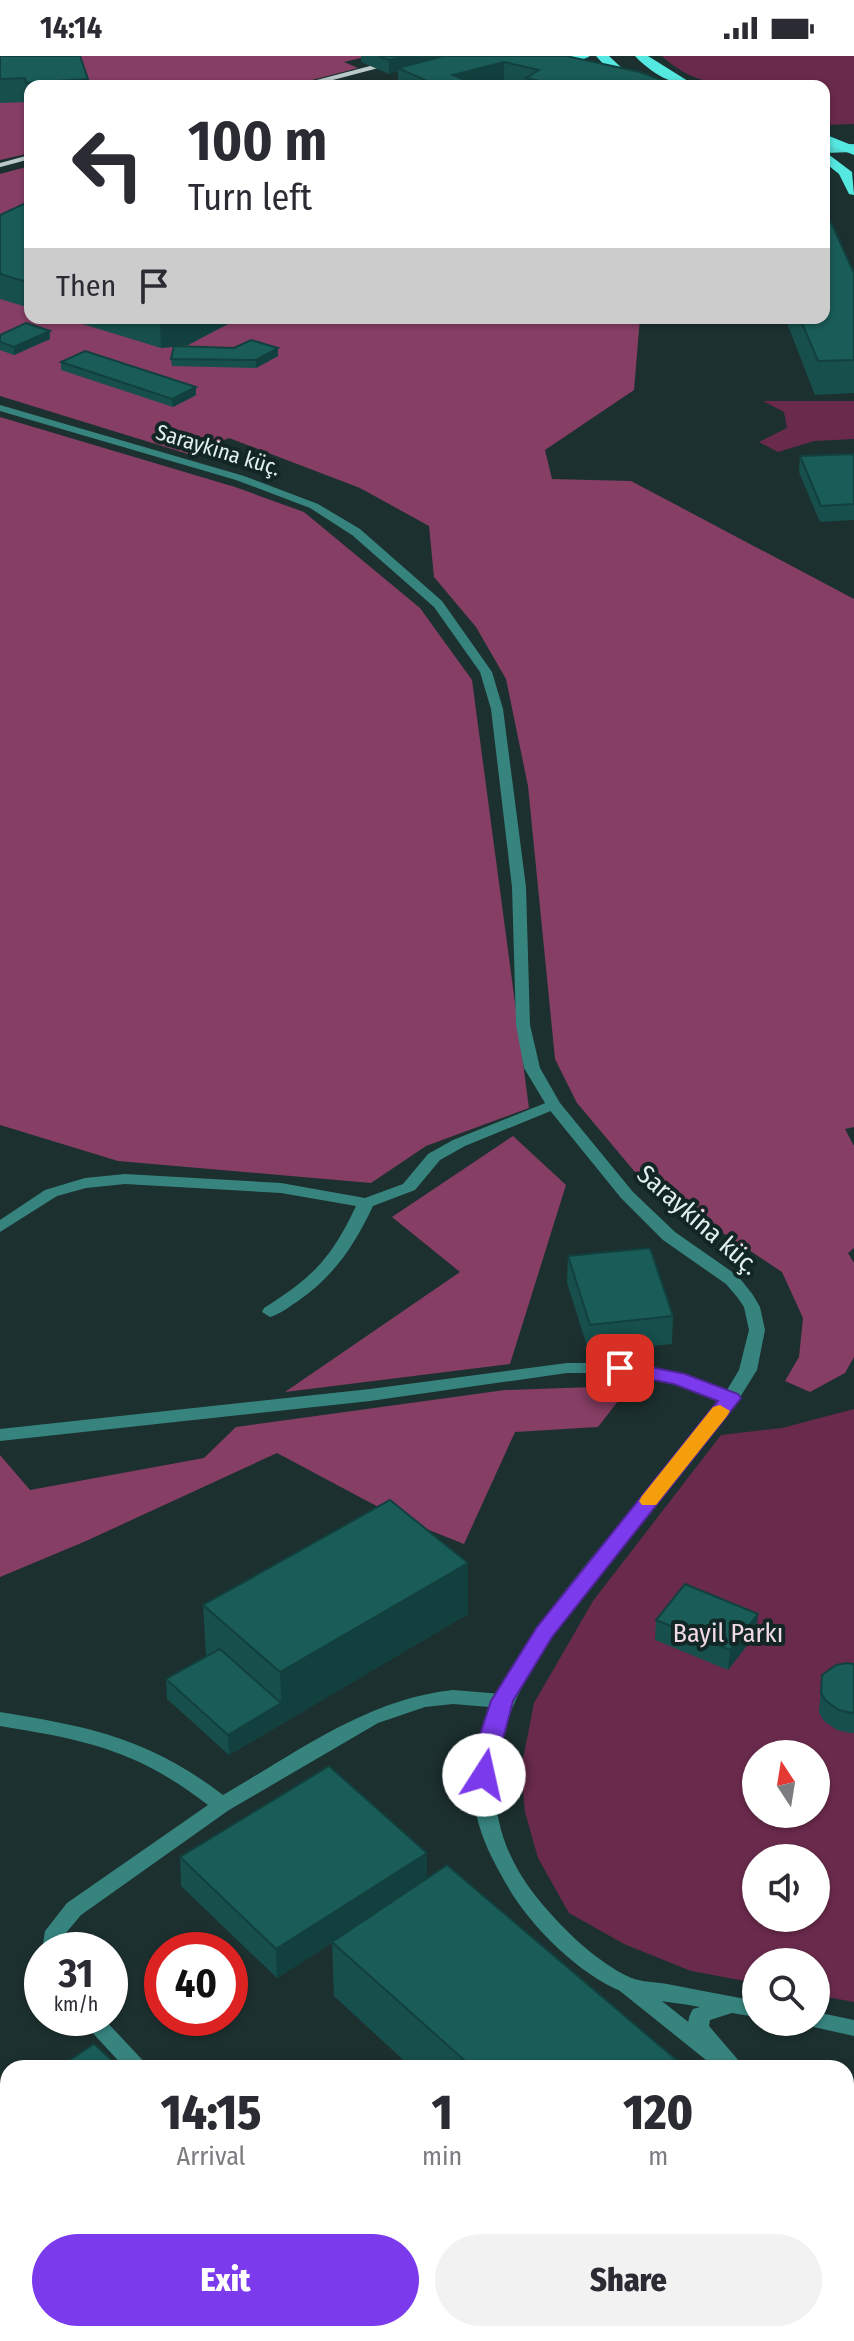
<!DOCTYPE html>
<html lang="en">
<head>
<meta charset="utf-8">
<style>
	body { margin:0; font-family:"Fira Sans Condensed",sans-serif; background:#f2f2f3; color:#2b2b33; height:100vh; display:flex; flex-direction:column; font-size:30px; white-space:nowrap }
	* { box-sizing:border-box; margin:0 }
	p { font-size:26px; color:#7c7c81 }
	.icon { flex:none; width:44px; height:44px; fill:none; stroke:currentColor; stroke-width:2; stroke-linecap:round; stroke-linejoin:round }
	.map { position:relative; flex:1; overflow:hidden }
	.panel { position:absolute; left:0px; top:2004px; width:854px; height:282px; display:flex; flex-direction:column; background:#fff; border-radius:24px 24px 0 0; box-shadow:0 2px 6px #0004 }
	.panel>* { flex:none }
	.top-card { position:absolute; left:24px; top:24px; width:806px; height:244px; border-radius:16px; box-shadow:0 2px 6px #0004; background:#fff; color:#2b2b33; overflow:hidden }
	.needle { width:52px; rotate:348deg }
	.fabs { position:absolute; left:742px; top:1684px; display:grid; gap:16px }
	.fabs a { display:grid; place-items:center; width:88px; height:88px; border-radius:50%; background:#fff; box-shadow:0 2px 6px #0004; font-size:40px }
	.speed { position:absolute; left:24px; top:1876px; display:flex; gap:16px; font-size:40px; font-weight:700; text-align:center }
	.speed>* { display:grid; place-content:center; width:104px; height:104px; border-radius:50%; background:#fff; box-shadow:0 2px 6px #0004; line-height:1 }
	.speed small { font-size:20px; font-weight:400 }
	.speed .limit { border:12px solid #d22; background:#fff; color:#111 }
	.pin { position:absolute; display:grid; place-items:center; width:68px; height:68px; color:#fff; margin:-34px; border-radius:16px; box-shadow:0 4px 12px #0006 }
	.me { position:absolute; width:88px; margin:-44px; rotate:10deg; stroke-linejoin:round; filter:drop-shadow(0 0 6px #0008) }
	.turn { display:flex; align-items:center; gap:28px; height:168px; padding:0 32px; font-size:36px }
	.turn .icon { width:104px; height:104px; stroke-width:2.5 }
	.turn b { display:block; font-size:56px; line-height:68px }
	.then { display:flex; align-items:center; height:76px; padding:0 32px; background:#0003; gap:16px; font-size:30px }
	.eta { display:flex; justify-content:space-evenly; align-items:center; height:136px; text-align:center }
	.eta b { font-size:48px; font-weight:800; line-height:56px }
	.cta { display:flex; gap:16px; margin-top:auto; padding:16px 32px }
	.cta a { flex:1; height:92px; border-radius:48px; background:#7c3aed; color:#fff; font-size:32px; font-weight:800; line-height:92px; text-align:center }
	.cta a+a { background:#f2f2f3; color:#2b2b33 }
	.status { display:flex; justify-content:space-between; align-items:center; height:56px; padding:0 40px; background:#fff; direction:ltr }
	.status svg { height:22px; fill:currentColor }
	.map>svg:first-child { display:block }
</style>
</head>
<body>
<div class="status"><b>14:14</b><svg viewBox="0 0 49 12"><path d="M0 12V9h3v3zM5 12V6h3v6zM10 12V3h3v9zM15 12V0h3v12zM26 1h20v11H26zM47 4h2v5h-2z"/></svg></div>
<div class="map">
<svg width="854" height="2285" viewBox="0 0 854 2285">
	<rect width="100%" height="100%" fill="#1c302f"/>
	<g fill="#6a2a4c" fill-rule="evenodd">
		<path d="M 662,0 L 854,0 L 854,68 L 824,69 L 824,30 C 767,30 706,42 662,0 Z"/>
		<path d="M 763,345 L 854,345 L 854,383 L 814,385 L 778,396 L 759,386 L 787,372 L 784,356 Z"/>
		<path d="M 854,1353 L 854,1946 L 816,1939 L 816,1906 L 756,1906 L 756,1927 L 691,1915 L 624,1888 L 569,1857 L 538,1802 L 525,1756 L 521,1713 L 534,1647 L 593,1545 L 721,1379 L 782,1372 ZM 756,1698 L 816,1698 L 816,1758 L 756,1758 ZM 756,1802 L 816,1802 L 816,1862 L 756,1862 Z"/>
	</g>
	<g fill="#863e64">
		<path d="M 0,0 L 369,0 L 344,6 L 358,12 L 289,30 L 30,30 L 30,97 L 0,104 Z"/>
		<path d="M 30,110 L 30,262 L 640,262 L 634,334 L 545,394 L 552,423 L 631,425 L 854,543 L 854,1071 L 845,1073 L 854,1090 L 854,1192 L 848,1197 L 854,1207 L 854,1301 L 845,1317 L 810,1336 L 785,1325 L 799,1301 L 803,1262 L 782,1216 L 640,1122 L 577,1047 L 555,1003 L 528,730 L 506,623 L 476,571 L 434,521 L 429,470 L 360,432 L 229,382 L 188,398 L 0,340 L 0,118 Z"/>
		<path d="M 0,361 L 235,431 L 304,456 L 420,552 L 472,624 L 529,1052 L 426,1090 L 371,1127 L 118,1105 L 0,1069 Z"/>
		<path d="M 513,1080 L 566,1129 L 510,1308 L 285,1336 L 460,1216 L 392,1161 Z"/>
		<path d="M 594,1331 L 622,1340 L 598,1371 L 515,1376 L 464,1488 L 399,1462 L 277,1397 L 86,1485 L 0,1521 L 0,1399 L 30,1434 L 204,1402 L 236,1371 L 505,1334 Z"/>
	</g>
	<g fill="none" stroke-linecap="round" stroke-linejoin="round">
		<g fill="#37847f" fill-rule="evenodd">
			<path d="M 553,1044 L 561,1049 L 558,1052 L 465,1090 L 440,1104 L 415,1134 L 373,1150 C 354,1190 334,1220 298,1245 C 289,1251 280,1258 270,1261 L 262,1256 L 264,1252 C 313,1221 331,1203 356,1150 L 281,1137 L 125,1128 L 86,1132 L 57,1140 L 0,1176 L 0,1164 L 45,1134 L 85,1122 L 125,1118 L 281,1127 L 365,1142 L 403,1128 L 428,1098 L 453,1084 Z"/>
			<path d="M 567,1307 L 620,1307 L 653,1311 L 737,1338 L 740,1342 L 731,1348 L 651,1321 L 620,1317 L 567,1317 L 370,1345 L 0,1385 L 0,1373 L 370,1333 Z"/>
			<path d="M 453,1634 L 502,1638 L 509,1640 L 512,1645 L 509,1650 L 502,1652 L 453,1648 L 425,1651 L 378,1667 L 229,1754 L 81,1859 L 65,1878 L 62,1894 L 42,1895 L 45,1875 L 67,1847 L 208,1749 C 137,1694 86,1684 0,1670 L 0,1656 C 91,1671 148,1682 223,1739 C 296,1697 367,1643 453,1634 Z"/>
			<path d="M 627,1921 L 634,1923 L 739,2006 L 742,2012 L 716,2012 L 620,1935 L 617,1929 L 620,1923 Z"/>
			<path d="M 79,1962 L 103,1962 L 150,2012 L 125,2012 Z"/>
			<path d="M 846,2095 L 854,2098 L 854,2120 L 846,2117 Z"/>
		</g>
		<g fill="#37847f" fill-rule="evenodd">
			<path d="M 0,349 L 244,420 L 318,448 L 360,473 L 442,545 L 492,616 L 503,653 L 526,831 L 530,969 L 540,1012 L 560,1047 L 633,1136 L 675,1176 L 738,1220 L 753,1239 L 760,1251 L 765,1274 L 757,1314 L 737,1346 C 699,1393 661,1440 623,1487 C 538,1593 432,1720 543,1849 C 567,1877 597,1906 631,1922 C 642,1926 655,1926 667,1928 C 696,1934 726,1939 756,1945 L 756,1961 L 732,1957 L 710,1964 L 709,1970 L 745,2012 L 721,2012 L 691,1978 C 686,1970 688,1961 693,1953 L 700,1951 C 675,1946 647,1945 623,1936 C 581,1920 530,1870 508,1831 C 492,1803 477,1776 474,1742 C 466,1644 567,1532 625,1461 C 659,1420 691,1379 724,1339 L 739,1314 L 749,1274 L 744,1251 L 738,1242 L 726,1228 L 663,1184 L 621,1142 L 548,1052 L 524,1012 L 516,969 L 512,831 L 491,653 L 480,616 L 434,551 L 352,479 L 310,452 L 236,424 L 0,355 Z"/>
			<path d="M 816,1956 L 854,1964 L 854,1980 L 809,1970 L 806,1966 L 816,1966 Z"/>
		</g>
		<path fill="#55d7cf" fill-rule="evenodd" d="M 854,88 L 854,96 L 824,97 L 824,89 Z"/>
		<g fill="#55e8e0" fill-rule="evenodd">
			<path d="M 542,0 L 590,0 C 580,7 549,10 539,3 Z"/>
			<path d="M 596,0 L 609,0 L 626,16 L 650,30 C 626,30 612,18 596,0 Z"/>
			<path d="M 635,0 L 648,0 L 696,30 C 673,30 651,17 635,0 Z"/>
			<path d="M 824,78 L 854,90 L 854,99 L 824,87 Z"/>
			<path d="M 824,95 L 852,116 L 854,139 L 849,138 L 839,118 L 824,106 Z"/>
		</g>
		<g stroke="#bbc9c8" stroke-width="4">
			<path d="M 302,30 L 416,0"/>
			<path d="M 0,109 L 30,101"/>
		</g>
	</g>
	<g fill="#164f4c">
		<path d="M 0,0 L 88,23 L 88,30 L 30,30 L 30,51 L 28,51 L 27,46 L 0,47 Z"/>
		<path d="M 361,0 L 566,0 L 677,30 L 398,30 L 398,15 L 389,18 L 361,6 Z"/>
		<path d="M 30,145 L 30,252 L 0,243 L 0,159 Z"/>
		<path d="M 854,217 L 854,337 L 815,339 L 785,262 L 824,262 Z"/>
		<path d="M 63,262 L 239,262 L 188,289 L 176,290 L 278,300 L 256,312 L 172,310 L 171,303 L 174,291 L 161,292 Z"/>
		<path d="M 50,275 L 50,283 L 14,299 L 0,294 L 0,279 Z"/>
		<path d="M 61,306 L 196,331 L 196,339 L 173,351 L 61,314 Z"/>
		<path d="M 854,398 L 854,464 L 820,466 L 799,416 L 800,400 Z"/>
		<path d="M 568,1200 L 673,1260 L 672,1288 L 589,1296 L 567,1227 Z"/>
		<path d="M 468,1507 L 468,1558 L 229,1699 L 167,1643 L 166,1623 L 206,1600 L 203,1549 Z"/>
		<path d="M 656,1564 L 756,1578 L 728,1614 L 655,1584 Z"/>
		<path d="M 854,1608 L 854,1677 L 850,1677 L 837,1674 L 824,1665 L 819,1657 L 822,1619 Z"/>
		<path d="M 180,1801 L 427,1822 L 686,2012 L 412,2012 L 334,1940 L 332,1887 L 277,1922 L 181,1830 Z"/>
		<path d="M 246,2278 L 415,2278 L 423,2285 L 253,2285 Z"/>
		<path d="M 703,2278 L 846,2278 L 854,2285 L 711,2285 Z"/>
	</g>
	<g fill="#12403e">
		<path d="M 405,0 L 447,0 L 398,12 L 398,15 L 389,18 L 389,4 Z"/>
		<path d="M 504,6 L 504,30 L 453,30 L 453,19 Z"/>
		<path d="M 189,262 L 239,262 L 188,289 L 161,292 L 160,265 Z"/>
		<path d="M 50,275 L 50,283 L 14,299 L 14,291 Z"/>
		<path d="M 278,292 L 278,300 L 256,312 L 256,304 Z"/>
		<path d="M 196,331 L 196,339 L 173,351 L 172,343 Z"/>
		<path d="M 468,1507 L 468,1558 L 282,1668 L 280,1616 Z"/>
		<path d="M 758,1558 L 756,1578 L 728,1614 L 730,1594 Z"/>
		<path d="M 281,1647 L 282,1667 L 229,1699 L 228,1679 Z"/>
		<path d="M 427,1797 L 427,1826 L 277,1922 L 276,1893 Z"/>
	</g>
	<g fill="#1a5c58" stroke="#12403e" stroke-width="2">
		<path d="M 0,0 L 80,0 L 88,23 L 26,27 L 25,22 L 0,23 Z"/>
		<path d="M 378,0 L 405,0 L 389,4 Z"/>
		<path d="M 444,0 L 566,0 L 640,16 L 677,30 L 563,30 L 526,22 L 539,14 L 504,6 L 453,19 L 474,28 L 468,30 L 438,30 L 398,12 Z"/>
		<path d="M 30,145 L 30,227 L 0,218 L 0,159 Z"/>
		<path d="M 824,151 L 854,217 L 854,304 L 818,305 L 800,262 L 824,262 Z"/>
		<path d="M 149,262 L 189,262 L 160,265 Z"/>
		<path d="M 26,267 L 50,275 L 14,291 L 0,286 L 0,279 Z"/>
		<path d="M 251,284 L 278,292 L 256,304 L 171,303 L 174,290 L 234,292 Z"/>
		<path d="M 85,295 L 196,331 L 172,343 L 61,306 Z"/>
		<path d="M 854,398 L 854,448 L 821,450 L 800,400 Z"/>
		<path d="M 650,1192 L 673,1260 L 590,1269 L 568,1200 Z"/>
		<path d="M 390,1444 L 468,1507 L 280,1616 L 203,1549 Z"/>
		<path d="M 685,1528 L 758,1558 L 730,1594 L 656,1564 Z"/>
		<path d="M 220,1593 L 281,1647 L 228,1679 L 166,1623 Z"/>
		<path d="M 847,1607 L 854,1608 L 854,1657 L 852,1657 L 839,1654 L 826,1645 L 821,1637 L 822,1619 L 836,1609 Z"/>
		<path d="M 329,1710 L 427,1797 L 276,1893 L 180,1801 Z"/>
		<path d="M 447,1809 L 686,2012 L 473,2012 L 332,1886 Z"/>
		<path d="M 94,1988 L 120,2012 L 58,2012 Z"/>
		<path d="M 846,2150 L 854,2157 L 854,2285 L 774,2285 L 767,2278 L 846,2278 Z"/>
		<path d="M 289,2278 L 415,2278 L 423,2285 L 297,2285 Z"/>
	</g>
	<path fill="#7c3aed" stroke="#51269a" stroke-width="2" d="M 620,1305 L 685,1318 L 738,1338 L 741,1342 L 552,1581 L 513,1645 L 492,1724 L 484,1727 L 476,1724 L 473,1719 L 478,1685 L 491,1645 L 537,1571 L 718,1345 L 674,1328 L 613,1316 L 610,1312 L 613,1307 Z"/>
	<path fill="#f59e0b" d="M 720,1349 L 730,1355 L 727,1360 L 656,1449 L 642,1449 L 639,1445 L 642,1440 L 713,1351 Z"/>
	<g text-anchor="middle" dominant-baseline="central" stroke-width="8" stroke-linejoin="round" paint-order="stroke">
		<g font-size="22" fill="#e2efed" stroke="#122625">
			<text transform="translate(218 394) rotate(17)">Saraykina küç.</text>
		</g>
		<g font-size="26" fill="#e2efed" stroke="#122625">
			<text transform="translate(698 1164) rotate(41)">Saraykina küç.</text>
		</g>
		<g font-size="26" fill="#f1dae4" stroke="#122625">
			<text x="728" y="1577">Bayil Parkı</text>
		</g>
	</g>
</svg>
<div class="fabs">
<a><svg class="needle" viewBox="-14 -14 28 28"><path d="M0-13l5 13h-10z" fill="#e53935"/><path d="M0 13l5-13h-10z" fill="#7c7c81"/></svg></a>
<a><svg class="icon" aria-label="sound" viewBox="0 0 24 24"><path d="M4 9h4l5-4v14l-5-4H4zM17 9q2 3 0 6"/></svg></a>
<a><svg class="icon" aria-label="search" viewBox="0 0 24 24"><circle cx="10" cy="10" r="6"/><path d="M15 15l6 6"/></svg></a>
</div>
<div class="speed"><div>31<small>km/h</small></div><div class="limit">40</div></div>
<div class="pin" style="left:620px;top:1312px;background:#d93025"><svg class="icon" aria-label="arrive" viewBox="0 0 24 24"><path d="M6 21V4h12l-3 4 3 4H6"/></svg></div>
<svg class="me" style="left:484px;top:1719px" viewBox="-20 -20 40 40"><circle r="19" fill="#fff"/><path d="M0-13L10 11 0 6-10 11z" fill="#7c3aed"/></svg>
<div class="top-card">
<div class="turn"><svg class="icon" aria-label="left" viewBox="0 0 24 24"><path d="M17 20v-9H6M10 6l-5 5 5 5"/></svg><div><b>100 m</b>Turn left</div></div>
<div class="then">Then<svg class="icon" aria-label="arrive" viewBox="0 0 24 24"><path d="M6 21V4h12l-3 4 3 4H6"/></svg></div>
</div>
<section class="panel">
<div class="eta">
<div><b>14:15</b><p>Arrival</p></div>
<div><b>1</b><p>min</p></div>
<div><b>120</b><p>m</p></div>
</div>
<div class="cta"><a>Exit</a><a>Share</a></div>
</section>
</div>
</body>
</html>
